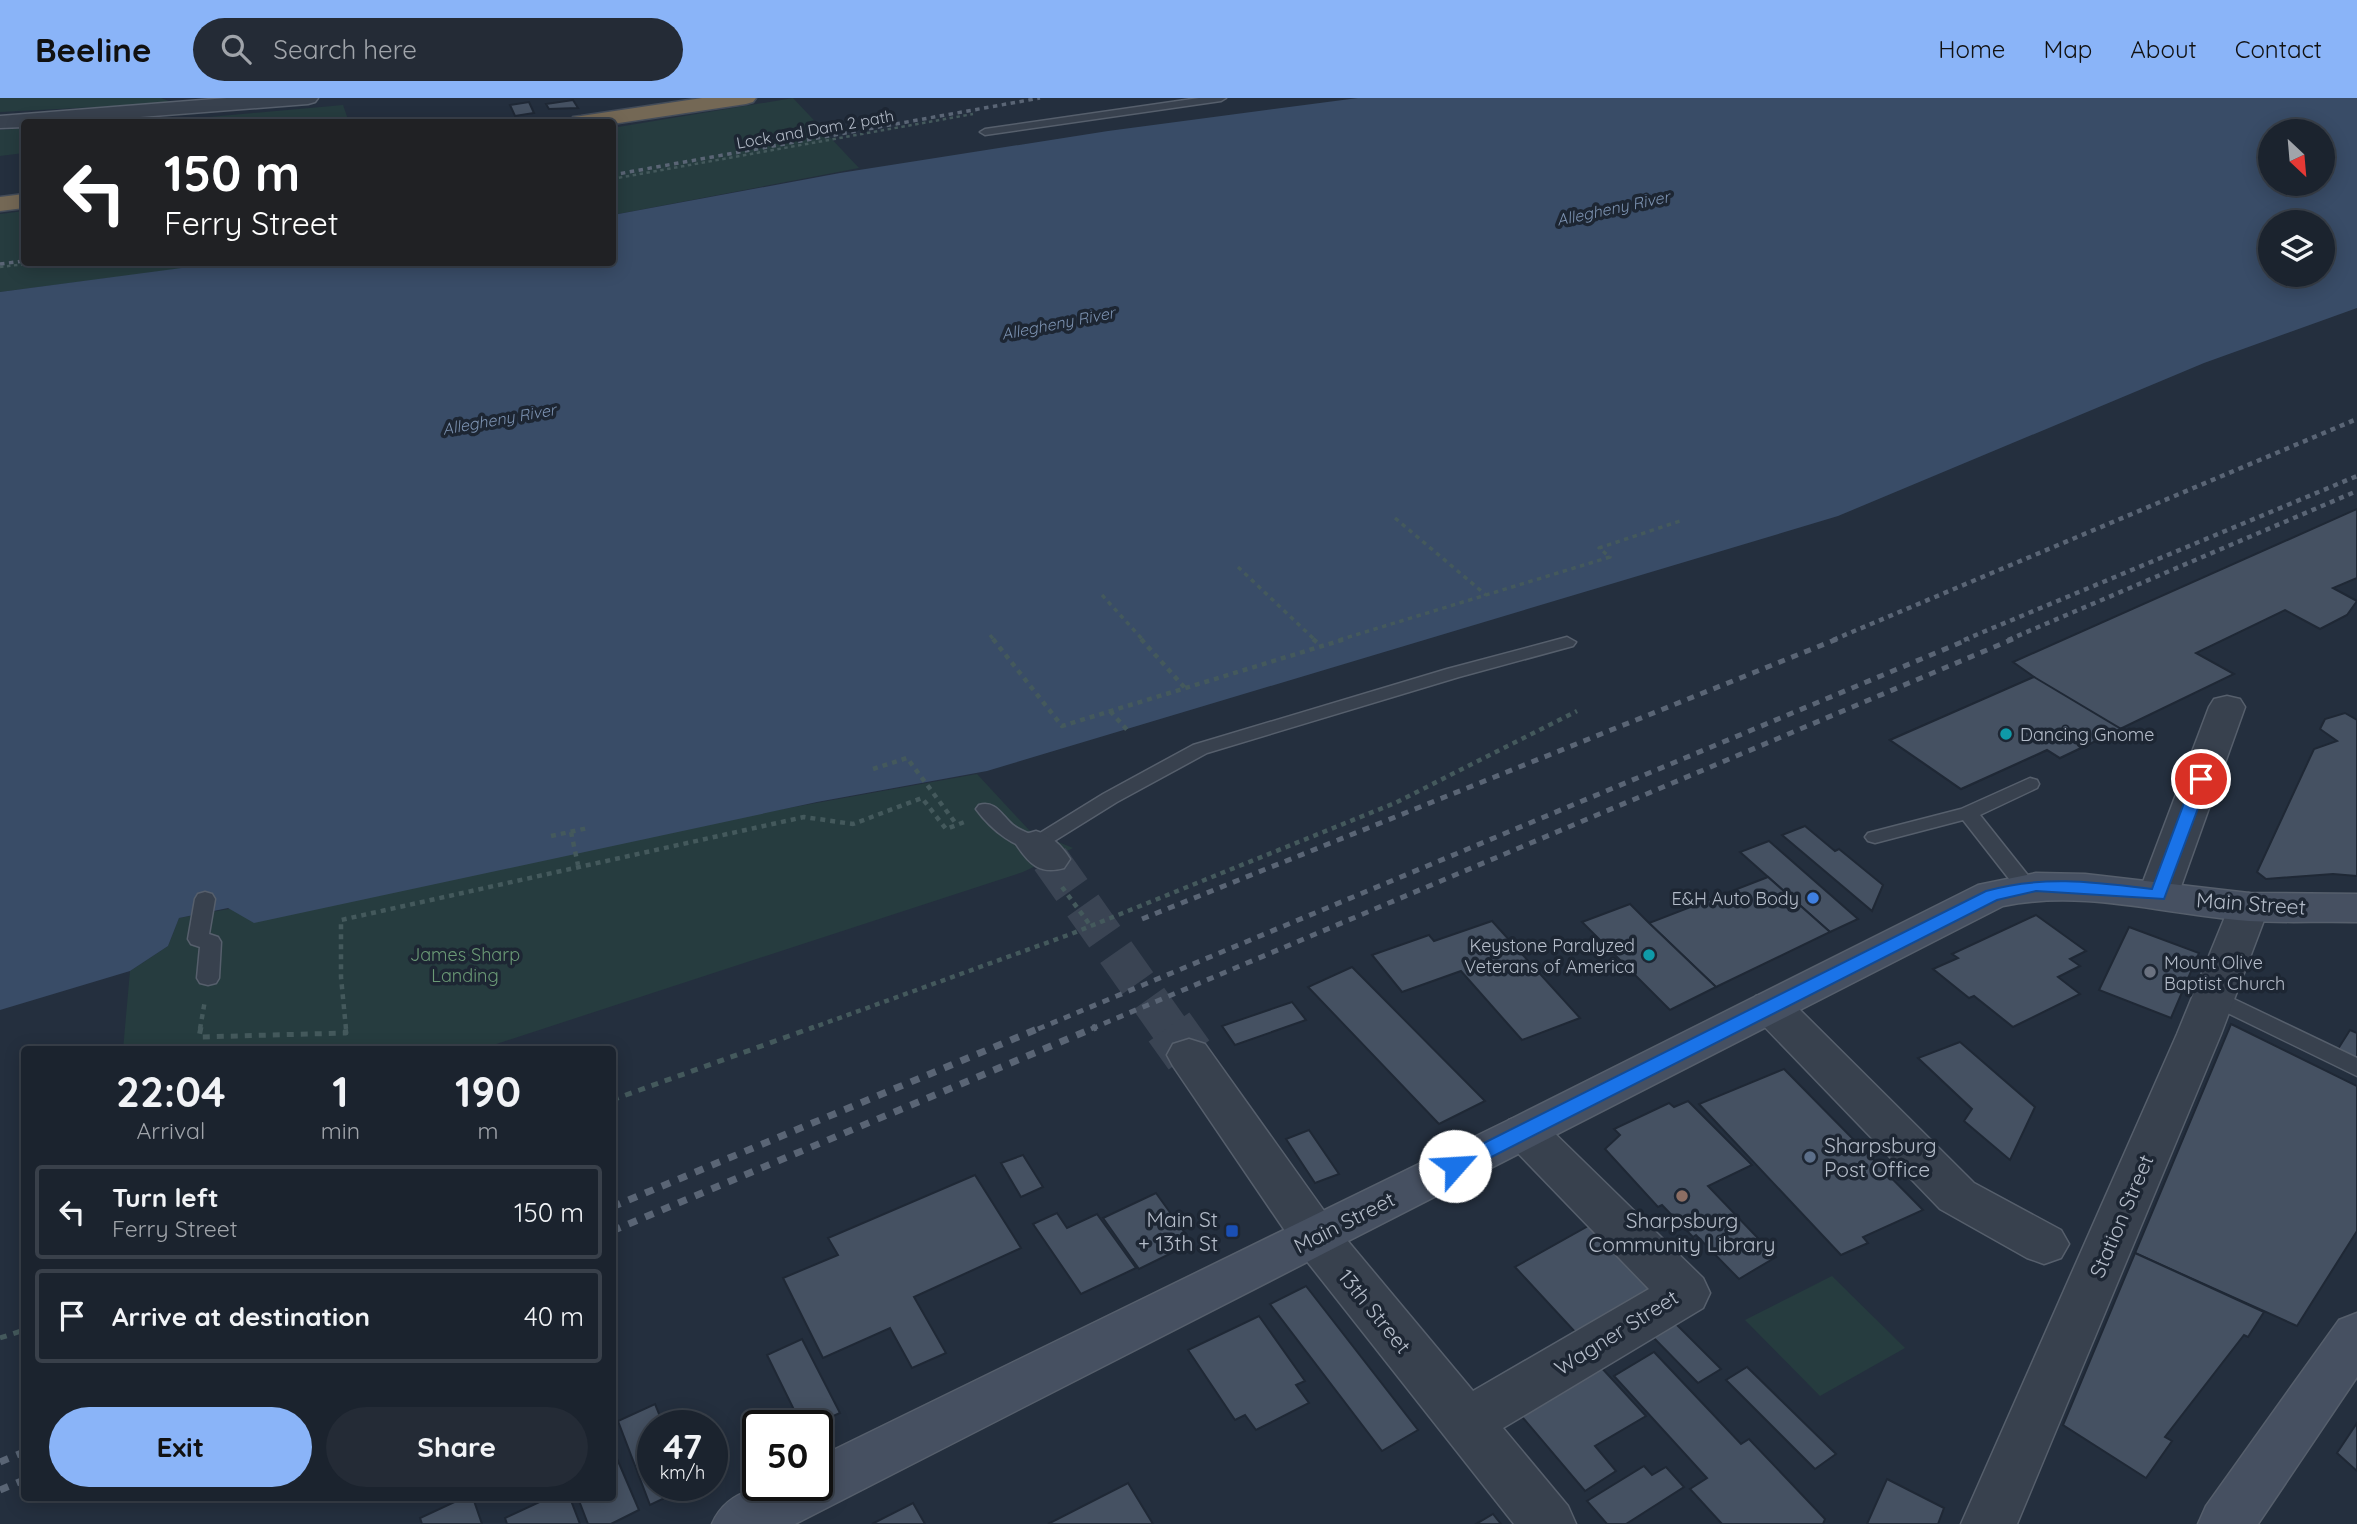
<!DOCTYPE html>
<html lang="en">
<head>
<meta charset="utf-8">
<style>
	body { margin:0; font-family:Quicksand,sans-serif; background:#242b36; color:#f1f3f6; height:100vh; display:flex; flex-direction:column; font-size:26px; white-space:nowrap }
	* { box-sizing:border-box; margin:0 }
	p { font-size:23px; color:#a0a4aa }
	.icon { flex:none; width:38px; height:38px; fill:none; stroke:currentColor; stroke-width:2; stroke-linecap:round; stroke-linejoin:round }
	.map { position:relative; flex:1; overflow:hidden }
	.sheet { position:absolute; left:21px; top:948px; width:595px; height:455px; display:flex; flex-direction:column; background:#1b232e; border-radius:7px; box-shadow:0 4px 18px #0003,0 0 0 2px #39404a }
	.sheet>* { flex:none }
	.guide { position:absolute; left:21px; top:21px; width:595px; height:147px; border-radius:7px; box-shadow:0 4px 18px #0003,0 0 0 2px #39404a; background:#202124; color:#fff; overflow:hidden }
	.needle { width:46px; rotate:154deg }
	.fabs { position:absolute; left:2258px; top:21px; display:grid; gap:14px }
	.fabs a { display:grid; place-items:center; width:77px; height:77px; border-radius:50%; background:#1b232e; box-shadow:0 4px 18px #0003,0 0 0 2px #39404a; font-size:35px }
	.speed { position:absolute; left:637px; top:1312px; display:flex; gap:14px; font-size:35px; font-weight:700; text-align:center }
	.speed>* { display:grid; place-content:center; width:91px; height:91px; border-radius:50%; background:#1b232e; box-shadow:0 4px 18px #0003,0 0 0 2px #39404a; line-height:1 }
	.speed small { font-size:18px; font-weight:400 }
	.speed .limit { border:4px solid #111; border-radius:10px; background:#fff; color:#111 }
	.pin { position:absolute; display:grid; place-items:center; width:60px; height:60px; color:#fff; margin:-30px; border:4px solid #fff; border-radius:50%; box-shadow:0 2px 7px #0007 }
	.me { position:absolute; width:77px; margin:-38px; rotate:64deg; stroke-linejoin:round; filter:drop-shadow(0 0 5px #0008) }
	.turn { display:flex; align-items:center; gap:24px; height:147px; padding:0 28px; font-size:32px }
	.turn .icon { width:91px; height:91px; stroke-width:2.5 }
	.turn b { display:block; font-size:49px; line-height:60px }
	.eta { display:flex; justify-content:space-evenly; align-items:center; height:119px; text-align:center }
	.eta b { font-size:42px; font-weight:700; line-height:49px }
	.action { display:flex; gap:14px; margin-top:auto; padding:14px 28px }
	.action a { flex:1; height:80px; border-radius:42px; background:#8ab4f8; color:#111; font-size:28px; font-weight:700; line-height:80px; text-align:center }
	.action a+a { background:#242b36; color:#f1f3f6 }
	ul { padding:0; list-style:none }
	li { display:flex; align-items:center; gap:21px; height:94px; margin:0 14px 10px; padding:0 14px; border:4px solid #39404a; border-radius:7px }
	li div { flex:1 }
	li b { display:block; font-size:26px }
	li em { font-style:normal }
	header { display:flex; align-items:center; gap:42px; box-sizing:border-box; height:98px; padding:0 35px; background:#8ab4f8; color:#111 }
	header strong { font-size:33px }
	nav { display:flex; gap:38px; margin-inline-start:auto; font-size:24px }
	.search { width:490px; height:63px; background:#242b36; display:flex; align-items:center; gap:18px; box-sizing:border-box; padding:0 24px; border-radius:38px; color:#a0a4aa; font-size:26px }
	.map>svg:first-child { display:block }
</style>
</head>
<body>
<header>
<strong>Beeline</strong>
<div class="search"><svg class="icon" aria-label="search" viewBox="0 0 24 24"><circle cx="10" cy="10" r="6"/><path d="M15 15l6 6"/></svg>Search here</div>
<nav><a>Home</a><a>Map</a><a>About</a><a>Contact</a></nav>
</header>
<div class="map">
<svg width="2357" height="1426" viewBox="0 0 2357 1426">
	<rect width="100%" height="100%" fill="#242f3e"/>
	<g fill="#263c3f">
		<path d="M 0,0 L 161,0 L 174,5 L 0,14 Z"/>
		<path d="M 793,0 L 859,70 L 613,117 L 612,30 Z"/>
		<path d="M 343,7 L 349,24 L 176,24 L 176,22 Z"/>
		<path d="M 24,30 L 24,55 L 0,58 L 0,32 Z"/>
		<path d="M 24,113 L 24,164 L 227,165 L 0,194 L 0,116 Z"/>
		<path d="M 977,676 L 1029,732 L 1073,750 L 1023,774 L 478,952 L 123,952 L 130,873 L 168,848 L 179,820 Z"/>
		<path d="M 1832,1178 L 1905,1250 L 1820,1298 L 1745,1222 Z"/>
	</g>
	<path fill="#394c67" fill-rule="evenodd" d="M 1358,0 L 2357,0 L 2357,210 L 2204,265 L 1838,418 L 987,673 L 817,704 L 254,825 L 228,810 L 179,820 L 168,848 L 130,873 L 0,912 L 0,194 L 227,164 L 612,164 L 613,117 L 840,75 L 1108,33 ZM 2270,33 L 2322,33 L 2322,86 L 2270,86 ZM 2270,124 L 2322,124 L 2322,177 L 2270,177 Z"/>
	<g fill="#455162" stroke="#1f2835" stroke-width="2">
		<path d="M 573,2 L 578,10 L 549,11 L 546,6 Z"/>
		<path d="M 529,4 L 534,15 L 515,18 L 510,7 Z"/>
		<path d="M 2357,411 L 2357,480 L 2333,490 L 2357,503 L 2347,517 L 2320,531 L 2285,512 L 2196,555 L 2234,576 L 2060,660 L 2047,652 L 1961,691 L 1890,642 L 2034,579 L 2013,564 Z"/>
		<path d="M 2034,579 L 2121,631 L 2060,660 L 2047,652 L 1961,691 L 1890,642 Z"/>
		<path d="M 2345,615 L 2357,622 L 2357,778 L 2333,776 L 2266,781 L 2257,774 L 2314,651 L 2337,643 L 2320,631 L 2325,621 Z"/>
		<path d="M 1805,728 L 1835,753 L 1839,751 L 1883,787 L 1872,813 L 1782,737 Z"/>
		<path d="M 1769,743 L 1858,821 L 1830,834 L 1740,754 Z"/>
		<path d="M 1768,779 L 1830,834 L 1716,889 L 1649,825 Z"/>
		<path d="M 1630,806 L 1649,825 L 1716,889 L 1670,912 L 1582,824 Z"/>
		<path d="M 2036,817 L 2086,853 L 2070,861 L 2080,868 L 2058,879 L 2080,896 L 2013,929 L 1974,898 L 1969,900 L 1933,871 L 1958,860 L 1952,856 Z"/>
		<path d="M 1492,823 L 1580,920 L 1522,942 L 1461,873 L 1402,894 L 1372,857 L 1429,837 L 1434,843 Z"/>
		<path d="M 2129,829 L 2199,855 L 2171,920 L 2099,892 Z"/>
		<path d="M 1352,869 L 1485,1003 L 1439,1026 L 1308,889 Z"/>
		<path d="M 1292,904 L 1306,922 L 1235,947 L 1222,928 Z"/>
		<path d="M 2231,926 L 2357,988 L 2357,1133 L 2297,1228 L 2135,1155 Z"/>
		<path d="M 2350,932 L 2357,935 L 2357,961 L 2338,951 Z"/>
		<path d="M 1960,944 L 2035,1009 L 2010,1062 L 1964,1023 L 1972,1011 L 1918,960 Z"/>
		<path d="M 1784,971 L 1923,1112 L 1863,1139 L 1868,1145 L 1841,1157 L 1699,1006 Z"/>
		<path d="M 1688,1003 L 1752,1067 L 1708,1088 L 1776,1159 L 1739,1181 L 1696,1137 L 1693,1139 L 1662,1107 L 1658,1109 L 1605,1051 L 1620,1037 L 1614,1031 L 1669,1005 L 1674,1009 Z"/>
		<path d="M 1309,1032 L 1339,1076 L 1315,1085 L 1286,1041 Z"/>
		<path d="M 1023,1057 L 1043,1089 L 1021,1099 L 1001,1065 Z"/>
		<path d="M 975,1077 L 1021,1150 L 914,1199 L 946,1255 L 912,1270 L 890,1230 L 823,1260 L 783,1180 L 838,1157 L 828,1140 Z"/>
		<path d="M 1156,1095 L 1192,1145 L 1139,1171 L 1103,1120 Z"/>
		<path d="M 1057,1115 L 1067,1130 L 1097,1116 L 1136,1170 L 1081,1196 L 1033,1126 Z"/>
		<path d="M 1590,1127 L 1653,1190 L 1576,1235 L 1515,1169 Z"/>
		<path d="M 2135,1155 L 2264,1214 L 2248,1239 L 2244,1237 L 2165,1339 L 2172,1343 L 2146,1380 L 2063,1327 Z"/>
		<path d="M 1306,1188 L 1418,1332 L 1382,1353 L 1270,1206 Z"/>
		<path d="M 1259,1218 L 1305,1283 L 1296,1287 L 1309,1305 L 1256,1332 L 1245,1317 L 1235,1322 L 1188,1252 Z"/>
		<path d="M 1673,1223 L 1721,1271 L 1698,1285 L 1650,1236 Z"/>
		<path d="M 802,1241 L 840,1315 L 811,1328 L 802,1328 L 767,1257 Z"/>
		<path d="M 1654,1254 L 1741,1346 L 1749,1341 L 1825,1421 L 1823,1426 L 1722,1426 L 1690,1391 L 1707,1380 L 1614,1278 Z"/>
		<path d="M 1599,1267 L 1646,1318 L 1595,1348 L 1616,1373 L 1585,1393 L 1518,1314 Z"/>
		<path d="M 1747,1269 L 1836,1356 L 1815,1371 L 1726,1282 Z"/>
		<path d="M 655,1306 L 664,1328 L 653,1328 L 653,1388 L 688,1389 L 650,1407 L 618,1323 Z"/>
		<path d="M 2357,1325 L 2357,1373 L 2337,1355 Z"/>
		<path d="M 612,1349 L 639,1412 L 611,1426 L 588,1426 L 578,1400 L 612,1400 Z"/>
		<path d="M 1644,1368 L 1652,1377 L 1666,1369 L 1684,1389 L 1626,1426 L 1607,1426 L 1587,1403 Z"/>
		<path d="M 1887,1381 L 1944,1410 L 1938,1426 L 1867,1426 Z"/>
		<path d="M 1128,1385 L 1153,1426 L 1048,1426 Z"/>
		<path d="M 463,1400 L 473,1400 L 482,1426 L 422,1426 L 420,1420 Z"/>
		<path d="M 548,1400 L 570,1400 L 580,1426 L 507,1426 L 505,1420 Z"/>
		<path d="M 913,1405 L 925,1426 L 872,1426 Z"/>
		<path d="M 1493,1416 L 1501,1426 L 1476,1426 Z"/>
	</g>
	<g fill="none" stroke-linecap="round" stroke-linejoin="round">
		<path stroke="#3a4453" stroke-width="38" stroke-dasharray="38 19" stroke-linecap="butt" d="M 1050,761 L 1170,931"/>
		<path stroke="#3a4453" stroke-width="50" stroke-dasharray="50 24" stroke-linecap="butt" d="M 1169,929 L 1189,957"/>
		<defs>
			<g id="lane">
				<path d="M 1199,0 L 1226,0 L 1221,3 L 985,37 L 980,34 L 985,31 Z"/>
				<path d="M 1567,539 L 1576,544 L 1573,548 L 1459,579 L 1207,655 L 1117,704 L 1043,750 C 1019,757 989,729 976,711 L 979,707 C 996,702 1002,718 1013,727 C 1019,732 1028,735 1035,738 L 1103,696 L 1193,647 L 1447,571 Z"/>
				<path d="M 2030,680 L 2037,682 L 2039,686 L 2037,690 L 1980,717 L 2034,785 L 2037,790 L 2034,795 L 2020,795 L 1963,722 L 1875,745 L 1868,743 L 1865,739 L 1868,735 L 1961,711 Z"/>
				<path d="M 205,794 L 212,796 L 215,801 L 209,836 L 218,839 L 221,844 L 219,880 L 216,885 L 208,887 L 200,885 L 197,880 L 200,849 L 191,846 L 188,841 L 195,801 L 198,796 Z"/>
				<path d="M 2213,891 L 2357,960 L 2357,978 L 2205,904 L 2202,899 L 2205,894 Z"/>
			</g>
			<g id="street">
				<path d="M 227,0 L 318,0 L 315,4 L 308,6 L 76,24 L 24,24 L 24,29 L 0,30 L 0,18 Z"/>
				<path d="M 2227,598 L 2240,601 L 2245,609 L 2178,797 L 2172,807 L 2158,810 L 2144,807 L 2138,797 L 2209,609 L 2214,601 Z"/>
				<path d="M 1036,733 C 1052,738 1061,747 1070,761 L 1064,770 C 1040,777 1029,766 1016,746 L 1022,737 Z"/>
				<path d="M 2249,795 L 2263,799 L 2269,809 L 2221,936 L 2017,1426 L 1961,1426 L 2177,936 L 2229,809 L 2235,799 Z"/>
				<path d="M 1771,894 L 1786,898 L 1974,1085 L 2061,1132 L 2069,1146 L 2061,1160 L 2044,1166 L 2027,1160 L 1940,1111 L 1756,920 L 1749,909 L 1756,898 Z"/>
				<path d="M 1189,941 L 1205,946 L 1332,1124 L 1473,1293 L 1649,1191 L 1509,1046 L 1502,1034 L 1509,1022 L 1525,1016 L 1541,1022 L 1703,1180 L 1710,1195 L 1703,1210 L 1503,1330 L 1568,1408 L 1576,1426 L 1514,1426 L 1298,1152 L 1173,968 L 1167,957 L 1173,946 Z"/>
			</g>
			<g id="secondary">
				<path d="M 2036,775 L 2085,776 L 2249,795 L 2357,796 L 2357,824 C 2321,823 2285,825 2249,823 C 2167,817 2085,791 2003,808 L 795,1426 L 712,1426 C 731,1383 777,1388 817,1388 L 817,1360 L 1509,1022 L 1978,787 Z"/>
				<path d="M 2357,1215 L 2357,1279 L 2258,1426 L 2198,1426 L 2206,1408 L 2339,1222 Z"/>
			</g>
			<g id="highway">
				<path d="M 702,0 L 756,0 L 753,4 L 746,6 L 612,26 L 570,24 L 573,19 L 581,18 Z"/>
				<path d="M 24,96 L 24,110 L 0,113 L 0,99 Z"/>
			</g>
		</defs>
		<use href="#lane" stroke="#565f6c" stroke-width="3"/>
		<use href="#street" stroke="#565f6c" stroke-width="3"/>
		<use href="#secondary" stroke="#565f6c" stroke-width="3"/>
		<use href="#highway" stroke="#434c59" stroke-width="3"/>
		<g stroke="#44595c" stroke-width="2.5" stroke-dasharray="3.5 3.5" stroke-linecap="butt">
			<path d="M 612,81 L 973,16"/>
			<path d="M 0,169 L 43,164"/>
		</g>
		<g stroke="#44595c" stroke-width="3.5" stroke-dasharray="4.5 4.5" stroke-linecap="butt">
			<path d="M 1395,420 L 1486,497"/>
			<path d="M 1238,469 L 1315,542"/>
			<path d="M 1102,497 L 1143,542"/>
			<path d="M 990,537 L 994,542"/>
			<path d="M 1339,542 L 1610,459 L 1599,450 L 1683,422"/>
		</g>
		<g stroke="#44595c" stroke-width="4.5" stroke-dasharray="5 5" stroke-linecap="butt">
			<path d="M 993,541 L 1062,628 L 1345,541"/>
			<path d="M 1141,541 L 1185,590"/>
			<path d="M 1313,541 L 1320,547"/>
			<path d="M 1110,613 L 1129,634"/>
			<path d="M 873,671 L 907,660 L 957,727"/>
			<path d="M 571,734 L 578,767"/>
			<path d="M 551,738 L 588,730"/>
			<path d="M 1062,789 L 1090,827"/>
			<path d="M 200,931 L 205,902"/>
			<path d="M 346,931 L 341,879 L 341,822 L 804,719 L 853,726 L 922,700 L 946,731 L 967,723"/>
			<path d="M 809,931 L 1071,836 L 1395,705 L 1577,613"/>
		</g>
		<g stroke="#44595c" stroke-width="5" stroke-dasharray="7 7" stroke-linecap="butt">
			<path d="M 201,929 L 199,939 L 346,935 L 345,929"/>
			<path d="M 612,1002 L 814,929"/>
			<path d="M 0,1240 L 24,1232"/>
		</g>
		<use href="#lane" fill="#38414e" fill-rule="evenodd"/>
		<use href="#street" fill="#38414e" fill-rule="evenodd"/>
		<use href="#secondary" fill="#465061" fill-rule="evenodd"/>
		<use href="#highway" fill="#746855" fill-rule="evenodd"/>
		<g stroke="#5a6575" stroke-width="3.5" stroke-dasharray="4.5 4.5" stroke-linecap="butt">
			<path d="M 612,77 L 1040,0"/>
			<path d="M 0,166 L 24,163"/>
		</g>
		<g stroke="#5a6575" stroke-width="4.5" stroke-dasharray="5 5" stroke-linecap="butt">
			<path d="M 1833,542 L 2357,321"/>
			<path d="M 1964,542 L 2357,378"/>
			<path d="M 2008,542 L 2357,393"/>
		</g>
		<g stroke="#5a6575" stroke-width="5" stroke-dasharray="7 7" stroke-linecap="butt">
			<path d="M 1142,821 L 1837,541"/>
			<path d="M 1038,931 L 1969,541"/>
			<path d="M 1091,931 L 2013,541"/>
		</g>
		<g stroke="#5a6575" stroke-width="7" stroke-dasharray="9 9" stroke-linecap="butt">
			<path d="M 612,1109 L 1042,929"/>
			<path d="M 612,1133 L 1096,929"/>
			<path d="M 0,1364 L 24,1354"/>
			<path d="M 0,1392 L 24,1382"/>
		</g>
	</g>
	<path fill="#1a73e8" stroke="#114b97" stroke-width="2" d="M 2201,676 L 2209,681 L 2164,801 L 2036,793 L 1997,802 L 1462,1074 L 1455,1076 L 1448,1074 L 1445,1068 L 1448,1063 L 1986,793 C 2043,777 2094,784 2152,791 L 2193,681 Z"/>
	<g fill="#0f9aa8" stroke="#1d2633" stroke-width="2.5">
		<circle cx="2006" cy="636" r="7"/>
		<circle cx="1649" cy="857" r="7"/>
	</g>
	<circle fill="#3f7fe0" stroke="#1d2633" stroke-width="2.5" cx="1813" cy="800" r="7"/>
	<circle fill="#6b7280" stroke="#1d2633" stroke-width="2.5" cx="2150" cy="874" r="7"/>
	<circle fill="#5c6f8a" stroke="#1d2633" stroke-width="2.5" cx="1810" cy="1059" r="7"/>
	<circle fill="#8d6e63" stroke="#1d2633" stroke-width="2.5" cx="1682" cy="1098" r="7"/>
	<rect fill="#1a4fb4" stroke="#1d2633" stroke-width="2.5" x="1225" y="1126" width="14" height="14" rx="3.5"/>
	<g text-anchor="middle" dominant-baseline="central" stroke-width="7" stroke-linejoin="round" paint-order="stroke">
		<g font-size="16" fill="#b4bcc9" stroke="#1d2633">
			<text transform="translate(815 31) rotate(-10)">Lock and Dam 2 path</text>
		</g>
		<g font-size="16" font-style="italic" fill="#7c92b1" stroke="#1d2633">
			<text transform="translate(1613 110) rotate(-12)">Allegheny River</text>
			<text transform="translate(1058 225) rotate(-11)">Allegheny River</text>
			<text transform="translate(499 321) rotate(-10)">Allegheny River</text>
		</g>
		<g font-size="18" fill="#b4bcc9" stroke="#1d2633" text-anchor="start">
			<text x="2020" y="636">Dancing Gnome</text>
			<text x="1799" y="800" text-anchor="end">E&amp;H Auto Body</text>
			<text x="1635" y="847" text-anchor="end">Keystone Paralyzed<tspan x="1635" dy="21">Veterans of America</tspan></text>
			<text x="2164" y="864">Mount Olive<tspan x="2164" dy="21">Baptist Church</tspan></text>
		</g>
		<g font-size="18" fill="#6b9a76" stroke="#1d2633">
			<text x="465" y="856">James Sharp<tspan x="465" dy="21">Landing</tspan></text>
		</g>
		<g font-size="21" fill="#b4bcc9" stroke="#1d2633">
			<text transform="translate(2251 805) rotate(4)">Main Street</text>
			<text transform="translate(2121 1118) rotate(-67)">Station Street</text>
			<text transform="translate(1344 1124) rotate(-27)">Main Street</text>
			<text transform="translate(1375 1213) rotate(51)">13th Street</text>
			<text transform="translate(1616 1234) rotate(-32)">Wagner Street</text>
		</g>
		<g font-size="21" fill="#b4bcc9" stroke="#1d2633" text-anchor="start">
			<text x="1824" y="1047">Sharpsburg<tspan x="1824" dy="24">Post Office</tspan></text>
			<text x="1218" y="1121" text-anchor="end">Main St<tspan x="1218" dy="24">+ 13th St</tspan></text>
			<text x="1682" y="1122" text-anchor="middle">Sharpsburg<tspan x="1682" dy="24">Community Library</tspan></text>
		</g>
	</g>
</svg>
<div class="fabs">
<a><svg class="needle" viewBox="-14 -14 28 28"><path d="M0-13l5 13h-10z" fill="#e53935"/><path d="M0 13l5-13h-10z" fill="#a0a4aa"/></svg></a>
<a><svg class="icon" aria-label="layers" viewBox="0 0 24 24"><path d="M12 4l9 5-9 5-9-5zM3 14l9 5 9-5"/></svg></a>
</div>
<div class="speed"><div>47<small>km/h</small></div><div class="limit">50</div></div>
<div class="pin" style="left:2201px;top:681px;background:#d93025"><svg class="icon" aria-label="arrive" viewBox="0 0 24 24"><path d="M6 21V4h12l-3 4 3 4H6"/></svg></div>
<svg class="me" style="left:1455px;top:1068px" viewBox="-20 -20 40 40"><circle r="19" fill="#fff"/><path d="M0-13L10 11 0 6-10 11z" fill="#1a73e8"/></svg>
<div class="guide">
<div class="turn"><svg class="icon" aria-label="left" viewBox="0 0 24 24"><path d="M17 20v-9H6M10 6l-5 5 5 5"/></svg><div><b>150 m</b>Ferry Street</div></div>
</div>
<section class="sheet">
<div class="eta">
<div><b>22:04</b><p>Arrival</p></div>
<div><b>1</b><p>min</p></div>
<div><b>190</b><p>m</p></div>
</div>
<ul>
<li><svg class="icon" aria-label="left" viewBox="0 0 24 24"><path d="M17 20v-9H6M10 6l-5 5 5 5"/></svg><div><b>Turn left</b><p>Ferry Street</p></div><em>150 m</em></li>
<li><svg class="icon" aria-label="arrive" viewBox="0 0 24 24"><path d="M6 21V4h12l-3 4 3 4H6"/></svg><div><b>Arrive at destination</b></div><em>40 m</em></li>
</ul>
<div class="action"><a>Exit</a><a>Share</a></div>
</section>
</div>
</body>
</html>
